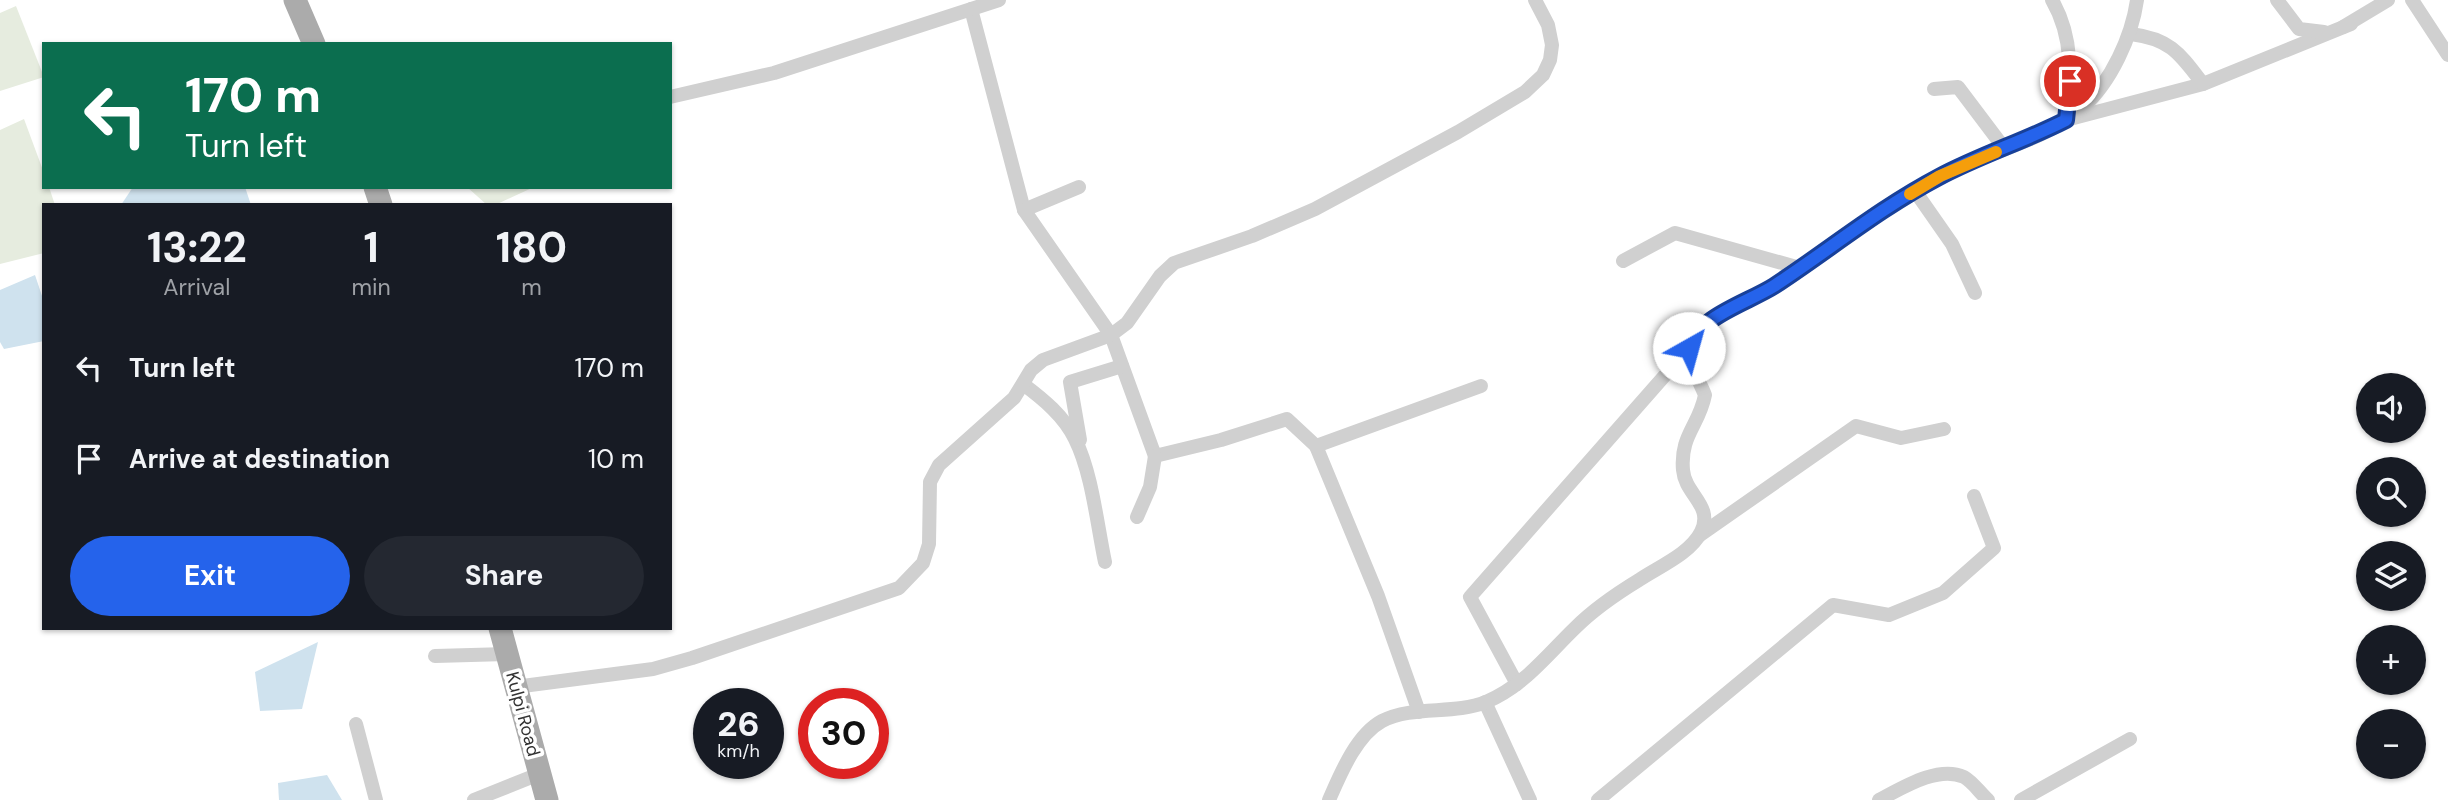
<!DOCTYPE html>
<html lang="en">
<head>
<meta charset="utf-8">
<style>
	body { margin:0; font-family:"DM Sans",sans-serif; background:#242831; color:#f1f3f6; height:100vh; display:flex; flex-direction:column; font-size:26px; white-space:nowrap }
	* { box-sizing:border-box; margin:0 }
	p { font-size:23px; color:#9ea1a6 }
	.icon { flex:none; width:38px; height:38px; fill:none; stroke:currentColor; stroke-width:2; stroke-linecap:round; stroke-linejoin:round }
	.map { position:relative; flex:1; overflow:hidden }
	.details { position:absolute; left:42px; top:203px; width:630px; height:427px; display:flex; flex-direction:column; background:#171b24; border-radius:0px; box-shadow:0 2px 5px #0004 }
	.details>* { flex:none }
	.guide { position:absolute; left:42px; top:42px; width:630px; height:147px; border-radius:0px; box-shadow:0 2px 5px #0004; background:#0b6e4f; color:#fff; overflow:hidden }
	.buttons { position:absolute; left:2356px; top:373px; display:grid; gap:14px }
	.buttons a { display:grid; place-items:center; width:70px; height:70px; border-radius:50%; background:#171b24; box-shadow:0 2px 5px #0004; font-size:35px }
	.speed { position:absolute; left:693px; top:688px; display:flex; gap:14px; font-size:35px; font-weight:700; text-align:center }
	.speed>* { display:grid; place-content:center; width:91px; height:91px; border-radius:50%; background:#171b24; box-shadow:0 2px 5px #0004; line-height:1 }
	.speed small { font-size:18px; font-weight:400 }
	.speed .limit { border:10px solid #d22; background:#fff; color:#111 }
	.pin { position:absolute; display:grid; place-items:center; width:60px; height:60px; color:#fff; margin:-30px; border:4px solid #fff; border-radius:50%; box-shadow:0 2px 7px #0007 }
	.me { position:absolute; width:77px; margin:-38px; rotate:38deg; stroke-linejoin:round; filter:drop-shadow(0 0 5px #0008) }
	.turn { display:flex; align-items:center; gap:24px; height:147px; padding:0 28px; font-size:32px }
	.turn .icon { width:91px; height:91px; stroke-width:2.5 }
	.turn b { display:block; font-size:49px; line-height:60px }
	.eta { display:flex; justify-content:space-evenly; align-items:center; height:119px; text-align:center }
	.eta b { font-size:42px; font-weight:700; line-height:49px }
	.action { display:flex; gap:14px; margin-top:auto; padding:14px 28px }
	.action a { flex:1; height:80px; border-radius:42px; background:#2563eb; color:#fff; font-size:28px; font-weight:700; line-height:80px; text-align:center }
	.action a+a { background:#242831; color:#f1f3f6 }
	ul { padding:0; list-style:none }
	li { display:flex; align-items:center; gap:21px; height:91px; padding:0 28px }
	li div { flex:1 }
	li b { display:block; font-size:26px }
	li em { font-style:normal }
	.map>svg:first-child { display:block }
</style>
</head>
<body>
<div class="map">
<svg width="2448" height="800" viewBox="0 0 2448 800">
	<rect width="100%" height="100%" fill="#fff"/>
	<g fill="#e6ecdf">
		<path d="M 16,6 L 44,77 L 0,91 L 0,13 Z"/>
		<path d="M 24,119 L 44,173 L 44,187 L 49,187 L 55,205 L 44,205 L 44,253 L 0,264 L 0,130 Z"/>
		<path d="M 467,187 L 534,187 L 495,205 L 487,205 Z"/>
	</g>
	<g fill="#cfe2ee">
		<path d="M 133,187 L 245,187 L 251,205 L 121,205 Z"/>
		<path d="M 35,275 L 44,302 L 44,341 L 4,349 L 0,342 L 0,290 Z"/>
		<path d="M 318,642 L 302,709 L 260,711 L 255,672 Z"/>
		<path d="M 327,775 L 342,800 L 279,800 L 278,783 Z"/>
	</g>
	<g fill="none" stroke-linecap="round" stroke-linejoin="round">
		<g stroke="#d0d0d0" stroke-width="14">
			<path d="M 2052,0 C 2074,38 2071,78 2066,120 L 2203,84 L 2351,24"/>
			<path d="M 2277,0 L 2299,29 L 2324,32"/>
			<path d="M 2412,0 L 2448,55"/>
			<path d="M 971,9 L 1024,210 L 1111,335 L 1155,456 L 1221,440 L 1287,419 L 1316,446 L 1378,596 L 1419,712"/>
			<path d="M 2343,27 L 2388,0"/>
			<path d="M 2131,34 C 2171,39 2180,54 2203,84"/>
			<path d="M 1934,89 L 1958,87 L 2004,148"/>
			<path d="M 670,97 L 774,73 L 999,0"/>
			<path d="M 1915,191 L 1952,244 L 1975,293"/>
			<path d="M 1024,210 L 1079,187"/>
			<path d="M 1623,261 L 1675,233 L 1800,268"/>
			<path d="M 1023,384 C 1043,399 1064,416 1075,439 C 1092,473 1097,524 1105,562"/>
			<path d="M 1080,440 L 1070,382 L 1122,366"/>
			<path d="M 1316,446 L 1481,386"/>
			<path d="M 1137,517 L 1150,487 L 1155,456"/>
			<path d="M 1700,535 L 1856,426 L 1901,438 L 1944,429"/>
			<path d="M 435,656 L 507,654"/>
			<path d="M 1517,684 L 1470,597 L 1689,348"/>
			<path d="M 515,687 L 653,669 L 692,658 L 899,588 L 923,563 L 929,544 L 930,482 L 939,465 L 1014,398 L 1031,370 L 1043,360 L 1111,335 L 1127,323 L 1160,276 L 1174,263 L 1252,236 L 1315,209 L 1458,132 L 1525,92 L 1543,75 L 1550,60 L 1552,45 L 1548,25 L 1535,0"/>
			<path d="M 1485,702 L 1530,800"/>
			<path d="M 356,724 L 376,800"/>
			<path d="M 474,800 L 539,774"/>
			<path d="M 1329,800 C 1340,775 1356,735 1382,721 C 1413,705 1453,715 1486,702 C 1524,686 1547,655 1575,628 C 1594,609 1616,594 1639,580 C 1658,567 1690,554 1701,532 C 1714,505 1685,495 1683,470 C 1680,435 1699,426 1705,395 C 1699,380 1684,356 1692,340 C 1703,318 1750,301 1771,288 C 1829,253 1879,208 1940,176 C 1984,153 2047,141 2083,107 C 2111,82 2132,36 2137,0"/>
			<path d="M 1598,800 L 1833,605 L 1889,615 L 1943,593 L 1994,548 L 1974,496"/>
			<path d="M 1879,800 C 1902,788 1938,765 1964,777 C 1973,782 1980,793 1988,800"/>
			<path d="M 2021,800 L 2130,739"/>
		</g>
		<g stroke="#ababab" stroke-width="23">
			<path d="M 295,0 L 314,44"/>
			<path d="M 375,187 L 381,205"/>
			<path d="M 500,628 L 547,800"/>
		</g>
	</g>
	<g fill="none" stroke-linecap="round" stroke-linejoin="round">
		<defs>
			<path id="route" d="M 1689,348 C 1699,316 1747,303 1774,286 C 1829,250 1880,208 1939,177 C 1980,155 2025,141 2066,120 L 2070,81"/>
		</defs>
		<use href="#route" stroke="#184099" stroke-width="18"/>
		<use href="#route" stroke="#2563eb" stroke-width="12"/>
		<path stroke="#f59e0b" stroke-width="12" d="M 1910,194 L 1940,176 L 1996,152"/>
	</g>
	<g text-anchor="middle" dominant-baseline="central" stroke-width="7" stroke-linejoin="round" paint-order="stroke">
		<g font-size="18" fill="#333" stroke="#fff">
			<text transform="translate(523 714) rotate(75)">Kulpi Road</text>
		</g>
	</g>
</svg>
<div class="buttons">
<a><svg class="icon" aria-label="sound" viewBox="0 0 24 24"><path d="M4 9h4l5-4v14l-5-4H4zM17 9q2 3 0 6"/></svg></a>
<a><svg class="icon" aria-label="search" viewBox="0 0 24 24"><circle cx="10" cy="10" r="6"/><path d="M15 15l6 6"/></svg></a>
<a><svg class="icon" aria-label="layers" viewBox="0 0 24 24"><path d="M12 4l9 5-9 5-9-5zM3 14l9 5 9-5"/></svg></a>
<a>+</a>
<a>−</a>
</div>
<div class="speed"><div>26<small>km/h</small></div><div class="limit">30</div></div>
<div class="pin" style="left:2070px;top:81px;background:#d93025"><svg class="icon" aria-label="arrive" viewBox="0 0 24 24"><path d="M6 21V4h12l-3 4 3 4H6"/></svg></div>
<svg class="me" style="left:1689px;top:348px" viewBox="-20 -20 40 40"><circle r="19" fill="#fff"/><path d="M0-13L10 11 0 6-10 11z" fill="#2563eb"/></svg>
<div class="guide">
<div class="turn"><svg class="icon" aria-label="left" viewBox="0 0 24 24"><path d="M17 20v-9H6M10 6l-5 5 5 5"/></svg><div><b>170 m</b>Turn left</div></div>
</div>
<section class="details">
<div class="eta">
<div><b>13:22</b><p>Arrival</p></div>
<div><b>1</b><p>min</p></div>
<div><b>180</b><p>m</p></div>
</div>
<ul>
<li><svg class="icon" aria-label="left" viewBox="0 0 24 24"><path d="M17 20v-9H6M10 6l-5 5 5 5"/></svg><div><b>Turn left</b></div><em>170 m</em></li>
<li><svg class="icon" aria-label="arrive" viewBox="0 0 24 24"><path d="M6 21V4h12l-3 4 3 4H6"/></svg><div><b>Arrive at destination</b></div><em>10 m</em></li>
</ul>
<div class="action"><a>Exit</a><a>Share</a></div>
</section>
</div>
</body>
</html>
